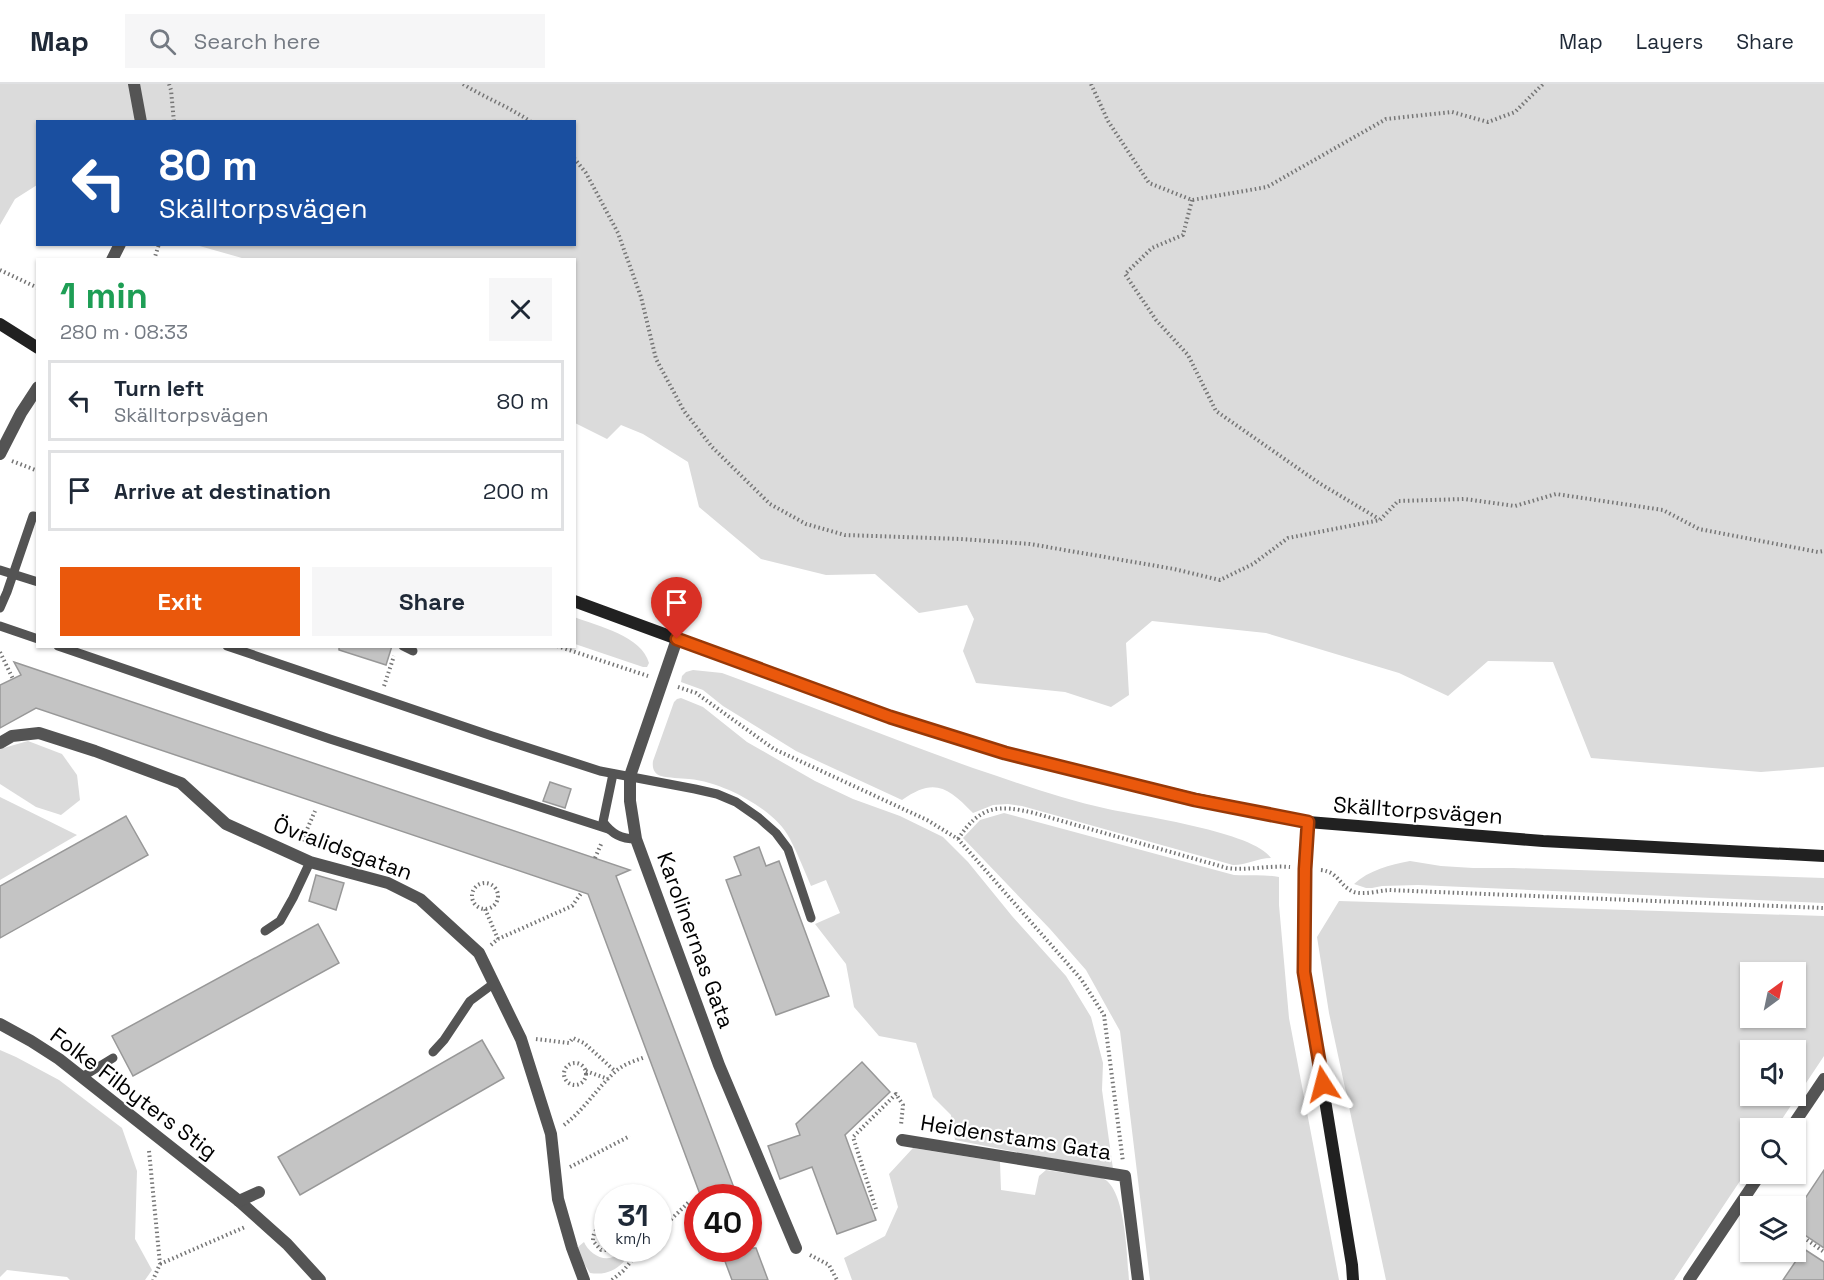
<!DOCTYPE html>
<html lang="en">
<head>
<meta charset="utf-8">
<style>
	body { margin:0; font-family:"Space Grotesk",sans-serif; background:#f6f6f7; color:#1f2937; height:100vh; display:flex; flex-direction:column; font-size:22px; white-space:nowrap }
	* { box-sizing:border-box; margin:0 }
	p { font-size:20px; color:#747a83 }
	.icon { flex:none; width:33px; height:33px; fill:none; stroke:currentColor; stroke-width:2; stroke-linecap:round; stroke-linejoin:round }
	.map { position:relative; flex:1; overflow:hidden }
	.drawer { position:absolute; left:36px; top:174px; width:540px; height:390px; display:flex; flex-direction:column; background:#fff; border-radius:0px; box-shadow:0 2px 4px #0004 }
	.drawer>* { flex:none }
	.banner { position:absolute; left:36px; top:36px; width:540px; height:126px; border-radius:0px; box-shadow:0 2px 4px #0004; background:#1a4fa0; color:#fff; overflow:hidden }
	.needle { width:39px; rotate:33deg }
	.tools { position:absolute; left:1740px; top:878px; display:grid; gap:12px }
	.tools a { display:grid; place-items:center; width:66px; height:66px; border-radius:0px; background:#fff; box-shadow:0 2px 4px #0004; font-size:30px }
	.speed { position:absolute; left:594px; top:1100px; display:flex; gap:12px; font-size:30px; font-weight:700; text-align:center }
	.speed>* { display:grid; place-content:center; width:78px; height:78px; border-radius:50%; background:#fff; box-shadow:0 2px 4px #0004; line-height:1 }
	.speed small { font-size:15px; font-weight:400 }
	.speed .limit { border:9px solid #d22; background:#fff; color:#111 }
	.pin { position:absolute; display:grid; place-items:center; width:51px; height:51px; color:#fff; margin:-62px -26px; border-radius:50% 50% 50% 0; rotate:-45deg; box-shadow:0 0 6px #0007 }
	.pin .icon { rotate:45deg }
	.me { position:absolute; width:66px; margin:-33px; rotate:351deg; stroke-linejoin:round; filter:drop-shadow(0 0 4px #0008) }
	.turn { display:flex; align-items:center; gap:21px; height:126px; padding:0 24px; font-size:27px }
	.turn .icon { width:78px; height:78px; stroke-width:2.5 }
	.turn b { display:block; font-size:42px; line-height:51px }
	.round { display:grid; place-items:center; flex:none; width:63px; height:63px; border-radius:0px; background:#f6f6f7 }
	.overview { display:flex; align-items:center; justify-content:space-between; height:102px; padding:0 24px }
	h1 { font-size:36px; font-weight:600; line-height:45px; color:#1e9e55 }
	.cta { display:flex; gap:12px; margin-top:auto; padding:12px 24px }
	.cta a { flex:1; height:69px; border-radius:0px; background:#ea580c; color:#fff; font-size:24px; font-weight:600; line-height:69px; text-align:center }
	.cta a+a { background:#f6f6f7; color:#1f2937 }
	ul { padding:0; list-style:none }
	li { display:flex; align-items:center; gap:18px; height:81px; margin:0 12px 9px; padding:0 12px; border:3px solid #e0e1e3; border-radius:0px }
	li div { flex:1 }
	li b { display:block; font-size:22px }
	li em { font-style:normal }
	header { display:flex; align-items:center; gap:36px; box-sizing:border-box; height:84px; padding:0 30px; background:#fff; border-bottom:2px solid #e0e1e3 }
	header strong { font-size:28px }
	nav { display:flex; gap:33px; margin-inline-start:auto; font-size:21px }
	.search { width:420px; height:54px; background:#f6f6f7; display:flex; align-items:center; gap:15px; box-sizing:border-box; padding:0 21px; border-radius:0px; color:#747a83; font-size:22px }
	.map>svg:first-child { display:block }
</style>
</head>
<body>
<header>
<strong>Map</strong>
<div class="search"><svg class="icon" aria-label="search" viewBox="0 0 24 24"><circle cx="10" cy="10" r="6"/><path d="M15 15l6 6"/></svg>Search here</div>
<nav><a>Map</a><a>Layers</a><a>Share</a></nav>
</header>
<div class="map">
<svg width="1824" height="1196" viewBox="0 0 1824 1196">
	<rect width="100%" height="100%" fill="#fff"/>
	<g fill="#dbdbdb" fill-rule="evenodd">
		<path d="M 0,0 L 1824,0 L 1824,683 L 1761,688 L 1591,674 L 1553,578 L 1488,577 L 1448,612 L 1399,589 L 1266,549 L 1152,537 L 1126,559 L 1129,611 L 1111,623 L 1065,608 L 976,599 L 963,567 L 974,535 L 967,521 L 919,529 L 875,490 L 826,491 L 761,475 L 699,423 L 688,378 L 643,350 L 621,341 L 607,355 L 575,339 L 574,176 L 249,176 L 196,161 L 574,160 L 574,38 L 38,38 L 37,101 L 15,115 L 0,141 Z"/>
		<path d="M 574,533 C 598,542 642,552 649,579 L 647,583 L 643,583 L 575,560 Z"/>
		<path d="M 693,586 L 722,589 C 806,620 889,654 973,684 C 1018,699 1062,715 1108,725 C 1141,732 1254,748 1271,774 C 1258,774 1247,781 1233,781 L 1022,722 L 1008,720 L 993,721 L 973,729 C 948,703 934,693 902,716 L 796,667 L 723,622 L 703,606 L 681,598 L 682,592 L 686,588 Z"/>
		<path d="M 681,614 L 703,623 L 747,658 L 815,697 L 853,715 L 900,732 L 943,753 L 968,778 L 1012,832 L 1066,892 L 1091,933 L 1103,979 L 1102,1006 L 1113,1085 L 1011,1067 L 955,1056 L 951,1031 L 933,1013 L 916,959 L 879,952 L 854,923 L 846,880 L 815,840 L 840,829 L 826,796 L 811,802 C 804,786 798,770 790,755 C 779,733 751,716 729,706 C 717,701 702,696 689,695 C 680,694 669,694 661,692 C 654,690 652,684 653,677 L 674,618 L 677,615 Z"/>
		<path d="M 28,657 L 62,670 L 77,691 L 80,716 L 61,731 L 36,723 L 0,700 L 0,665 Z"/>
		<path d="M 0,713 L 77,751 L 0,796 Z"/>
		<path d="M 1004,729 L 1234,791 C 1249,792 1263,790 1279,793 L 1279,821 L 1289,934 L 1339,1196 L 1150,1196 L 1120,947 L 1086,886 L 1050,845 L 963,754 L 980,736 Z"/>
		<path d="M 1410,777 L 1441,782 L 1473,784 L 1513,784 L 1824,794 L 1824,819 L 1418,801 L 1382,802 L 1372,804 L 1366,804 L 1354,800 C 1369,786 1390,781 1410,777 Z"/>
		<path d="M 1339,817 L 1824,832 L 1824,972 L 1776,1044 L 1750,1044 L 1750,1082 L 1674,1196 L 1386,1196 L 1329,929 L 1317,853 ZM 1750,888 L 1796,888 L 1796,933 L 1750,933 ZM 1750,966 L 1796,966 L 1796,1011 L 1750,1011 Z"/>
		<path d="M 0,966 L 16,973 L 59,996 L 122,1044 L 137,1087 L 135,1155 L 152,1186 L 145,1196 L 70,1196 L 67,1193 L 7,1186 L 0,1193 Z"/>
		<path d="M 913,1064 L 1000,1078 L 1001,1106 L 1035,1111 L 1039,1092 L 1046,1086 C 1061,1089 1089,1090 1102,1094 C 1126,1103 1127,1174 1129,1196 L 852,1196 L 844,1174 L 885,1152 L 898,1123 L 889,1090 Z"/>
		<path d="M 584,1158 C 588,1168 602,1178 613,1173 C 618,1172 622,1168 626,1165 L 629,1167 L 630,1169 C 621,1184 608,1192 590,1189 L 583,1178 L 578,1163 Z"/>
	</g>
	<g fill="#c4c4c4" stroke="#989898" stroke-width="1.5">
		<path d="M 339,562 L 392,562 L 386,581 L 339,566 Z"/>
		<path d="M 14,578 L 630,786 L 616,792 L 736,1109 L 727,1113 L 701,1113 L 588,810 L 36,624 L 0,644 L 0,601 L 21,591 Z"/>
		<path d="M 550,698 L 571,705 L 565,724 L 543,717 Z"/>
		<path d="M 126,732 L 148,771 L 0,854 L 0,802 Z"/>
		<path d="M 759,763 L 766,782 L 779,777 L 829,912 L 776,931 L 726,796 L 741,791 L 734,773 Z"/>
		<path d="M 316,791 L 344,799 L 336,826 L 309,817 Z"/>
		<path d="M 318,840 L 339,879 L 133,992 L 112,952 Z"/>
		<path d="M 482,956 L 504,994 L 300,1111 L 278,1073 Z"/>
		<path d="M 862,978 L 890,1008 L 845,1051 L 876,1136 L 837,1150 L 812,1083 L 780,1095 L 768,1062 L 800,1051 L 796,1040 Z"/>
		<path d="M 1824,1086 L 1824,1164 L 1796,1145 L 1796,1128 Z"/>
		<path d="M 720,1164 L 756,1164 L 768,1196 L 732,1196 Z"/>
		<path d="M 1804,1165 L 1824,1178 L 1824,1196 L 1783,1196 Z"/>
	</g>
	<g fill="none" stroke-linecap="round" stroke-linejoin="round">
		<g stroke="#767676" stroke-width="4" stroke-dasharray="1.5 3" stroke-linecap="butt">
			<path d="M 169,0 L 171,6 L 174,38"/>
			<path d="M 463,0 C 485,14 510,23 531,38"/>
			<path d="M 1091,0 L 1108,37 L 1149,99 L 1192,116 L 1267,103 L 1386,35 L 1452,28 L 1488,38 L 1515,28 L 1543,0"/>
			<path d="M 574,74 L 586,89 L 618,149 L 641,213 L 656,275 L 684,327 L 712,363 L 770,420 L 806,440 L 845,451 L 961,455 L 1030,460 L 1174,485 L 1220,496 L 1253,480 L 1288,454 L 1380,436 L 1398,417 L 1465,415 L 1515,422 L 1556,410 L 1663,426 L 1699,445 L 1818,468 L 1824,467"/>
			<path d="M 1192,116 L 1183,151 L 1152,164 L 1125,190 L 1156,236 L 1188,271 L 1216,327 L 1319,399 L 1379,435"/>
			<path d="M 154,176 L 159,160"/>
			<path d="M 0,186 L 38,204"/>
			<path d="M 12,377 L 38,387"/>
			<path d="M 557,562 L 648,592"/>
			<path d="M 0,568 L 13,595"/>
			<path d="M 384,602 L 394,572"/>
			<path d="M 678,603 L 696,609 L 774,665 L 927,736 L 958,755 L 1081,895 L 1104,931 L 1123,1078"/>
			<path d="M 958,755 C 980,722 997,720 1034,729 L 1227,784 C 1248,787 1268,781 1290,783"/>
			<path d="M 302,757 L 315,727"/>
			<path d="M 595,774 L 602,758"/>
			<path d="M 1321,786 C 1339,788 1339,802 1354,808 C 1364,811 1378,807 1389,806 L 1824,824"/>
			<circle cx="485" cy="812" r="13"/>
			<path d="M 485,825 L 498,855"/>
			<path d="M 491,861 L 498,855 L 572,822 L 582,808"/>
			<path d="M 536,955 L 569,959 L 573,954 L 584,959 L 615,987"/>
			<circle cx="575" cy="990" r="11"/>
			<path d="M 586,987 L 608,995"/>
			<path d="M 564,1041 C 584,1026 597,1004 615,988 C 623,980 635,977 645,973"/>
			<path d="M 149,1067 L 160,1180 L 153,1196"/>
			<path d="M 570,1083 L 630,1052"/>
			<path d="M 876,1125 L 853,1053 L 896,1010 L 903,1021 L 901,1041"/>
			<path d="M 608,1141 C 598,1141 593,1147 593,1157 L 601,1166 L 609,1166 L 613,1164"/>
			<path d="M 658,1148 L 690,1117"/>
			<path d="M 1796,1148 L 1824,1168"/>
			<path d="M 810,1171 L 829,1181 L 837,1196"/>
			<path d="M 160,1180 L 245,1143"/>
			<path d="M 612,1196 L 623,1187 L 642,1164"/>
		</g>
		<g stroke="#545454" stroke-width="9">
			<path d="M 0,486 L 38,498"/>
			<path d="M 0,524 L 7,508 L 33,432 L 38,433"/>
			<path d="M 0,542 L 38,555"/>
			<path d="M 58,562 L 330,655 L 608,745"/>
			<path d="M 227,562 L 492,652 L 600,687 L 695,705 L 717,710 L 736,718 L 759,734 L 776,749 L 788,765 L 811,834"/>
			<path d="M 403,562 L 413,567"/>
			<path d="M 613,690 L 603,738 C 612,750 621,755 636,755"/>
			<path d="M 265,847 L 280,837 L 293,814 L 310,778"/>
			<path d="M 433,968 L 444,956 L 470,917 L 493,900"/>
			<path d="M 82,993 L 113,974"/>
		</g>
		<g stroke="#545454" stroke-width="12">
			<path d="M 134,0 L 141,38"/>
			<path d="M 112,176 L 120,160"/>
			<path d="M 0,370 L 21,329 L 38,303"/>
			<path d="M 677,555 L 630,692 L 630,717 L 636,755 L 719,981 L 796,1164"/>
			<path d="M 0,659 L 12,652 L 39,649 L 95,667 L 181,699 L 226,740 L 310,778 L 388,799 L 420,815 L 479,869 L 521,955 L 551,1050 L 558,1115 L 572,1164 L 584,1196"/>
			<path d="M 0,940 L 31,957 L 59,975 L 239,1117 L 287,1160 L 320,1196"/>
			<path d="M 1791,1044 L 1824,995"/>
			<path d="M 902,1056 L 1125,1092 L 1138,1196"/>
			<path d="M 239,1117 L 259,1108"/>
			<path d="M 1689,1196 L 1761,1089"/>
		</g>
		<g stroke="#212121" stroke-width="12">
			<path d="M 0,240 L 38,264"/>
			<path d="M 574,517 L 890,633 L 1005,669 L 1195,715 L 1308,738 L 1543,757 L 1824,772"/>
			<path d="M 1308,738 L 1305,785 L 1304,888 L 1352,1181 L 1353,1196"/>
		</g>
	</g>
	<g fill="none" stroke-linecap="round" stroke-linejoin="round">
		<defs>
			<path id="route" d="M 677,555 L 890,633 L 1005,669 L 1195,716 L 1308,738 L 1305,785 L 1304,888 L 1323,1000"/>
		</defs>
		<use href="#route" stroke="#983908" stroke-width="15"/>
		<use href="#route" stroke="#ea580c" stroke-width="10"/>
	</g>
	<g text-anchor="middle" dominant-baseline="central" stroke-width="4.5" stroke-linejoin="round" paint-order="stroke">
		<g font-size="22" fill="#000" stroke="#fff">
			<text transform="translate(1418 726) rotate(4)">Skälltorpsvägen</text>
			<text transform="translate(343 764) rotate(20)">Övralidsgatan</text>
			<text transform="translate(696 856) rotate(70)">Karolinernas Gata</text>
			<text transform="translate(134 1009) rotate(37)">Folke Filbyters Stig</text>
			<text transform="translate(1016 1053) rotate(9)">Heidenstams Gata</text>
		</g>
	</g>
</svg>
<div class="tools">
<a><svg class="needle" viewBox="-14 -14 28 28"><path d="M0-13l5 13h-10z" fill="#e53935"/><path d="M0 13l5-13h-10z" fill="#747a83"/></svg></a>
<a><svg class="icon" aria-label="sound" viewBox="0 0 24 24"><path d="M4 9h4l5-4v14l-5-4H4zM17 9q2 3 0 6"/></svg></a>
<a><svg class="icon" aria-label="search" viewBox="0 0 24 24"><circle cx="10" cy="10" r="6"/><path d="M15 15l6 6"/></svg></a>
<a><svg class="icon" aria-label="layers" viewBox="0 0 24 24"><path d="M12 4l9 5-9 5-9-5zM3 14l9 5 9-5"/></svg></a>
</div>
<div class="speed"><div>31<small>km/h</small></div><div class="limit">40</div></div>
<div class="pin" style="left:677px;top:555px;background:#d93025"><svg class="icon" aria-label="arrive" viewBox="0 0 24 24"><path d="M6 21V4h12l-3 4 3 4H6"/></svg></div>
<svg class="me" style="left:1323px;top:1000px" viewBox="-20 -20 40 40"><path d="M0-17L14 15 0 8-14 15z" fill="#ea580c" stroke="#fff" stroke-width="4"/></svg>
<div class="banner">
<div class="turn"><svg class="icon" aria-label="left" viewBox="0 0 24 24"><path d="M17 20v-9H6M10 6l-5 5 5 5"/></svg><div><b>80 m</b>Skälltorpsvägen</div></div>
</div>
<section class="drawer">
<div class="overview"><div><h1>1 min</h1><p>280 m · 08:33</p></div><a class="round"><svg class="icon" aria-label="close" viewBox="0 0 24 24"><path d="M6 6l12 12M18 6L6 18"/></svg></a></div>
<ul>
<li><svg class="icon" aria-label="left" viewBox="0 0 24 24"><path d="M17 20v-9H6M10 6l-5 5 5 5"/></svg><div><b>Turn left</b><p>Skälltorpsvägen</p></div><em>80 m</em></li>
<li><svg class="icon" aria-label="arrive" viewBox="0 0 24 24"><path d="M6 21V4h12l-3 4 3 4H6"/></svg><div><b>Arrive at destination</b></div><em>200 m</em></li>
</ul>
<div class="cta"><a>Exit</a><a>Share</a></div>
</section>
</div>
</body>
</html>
